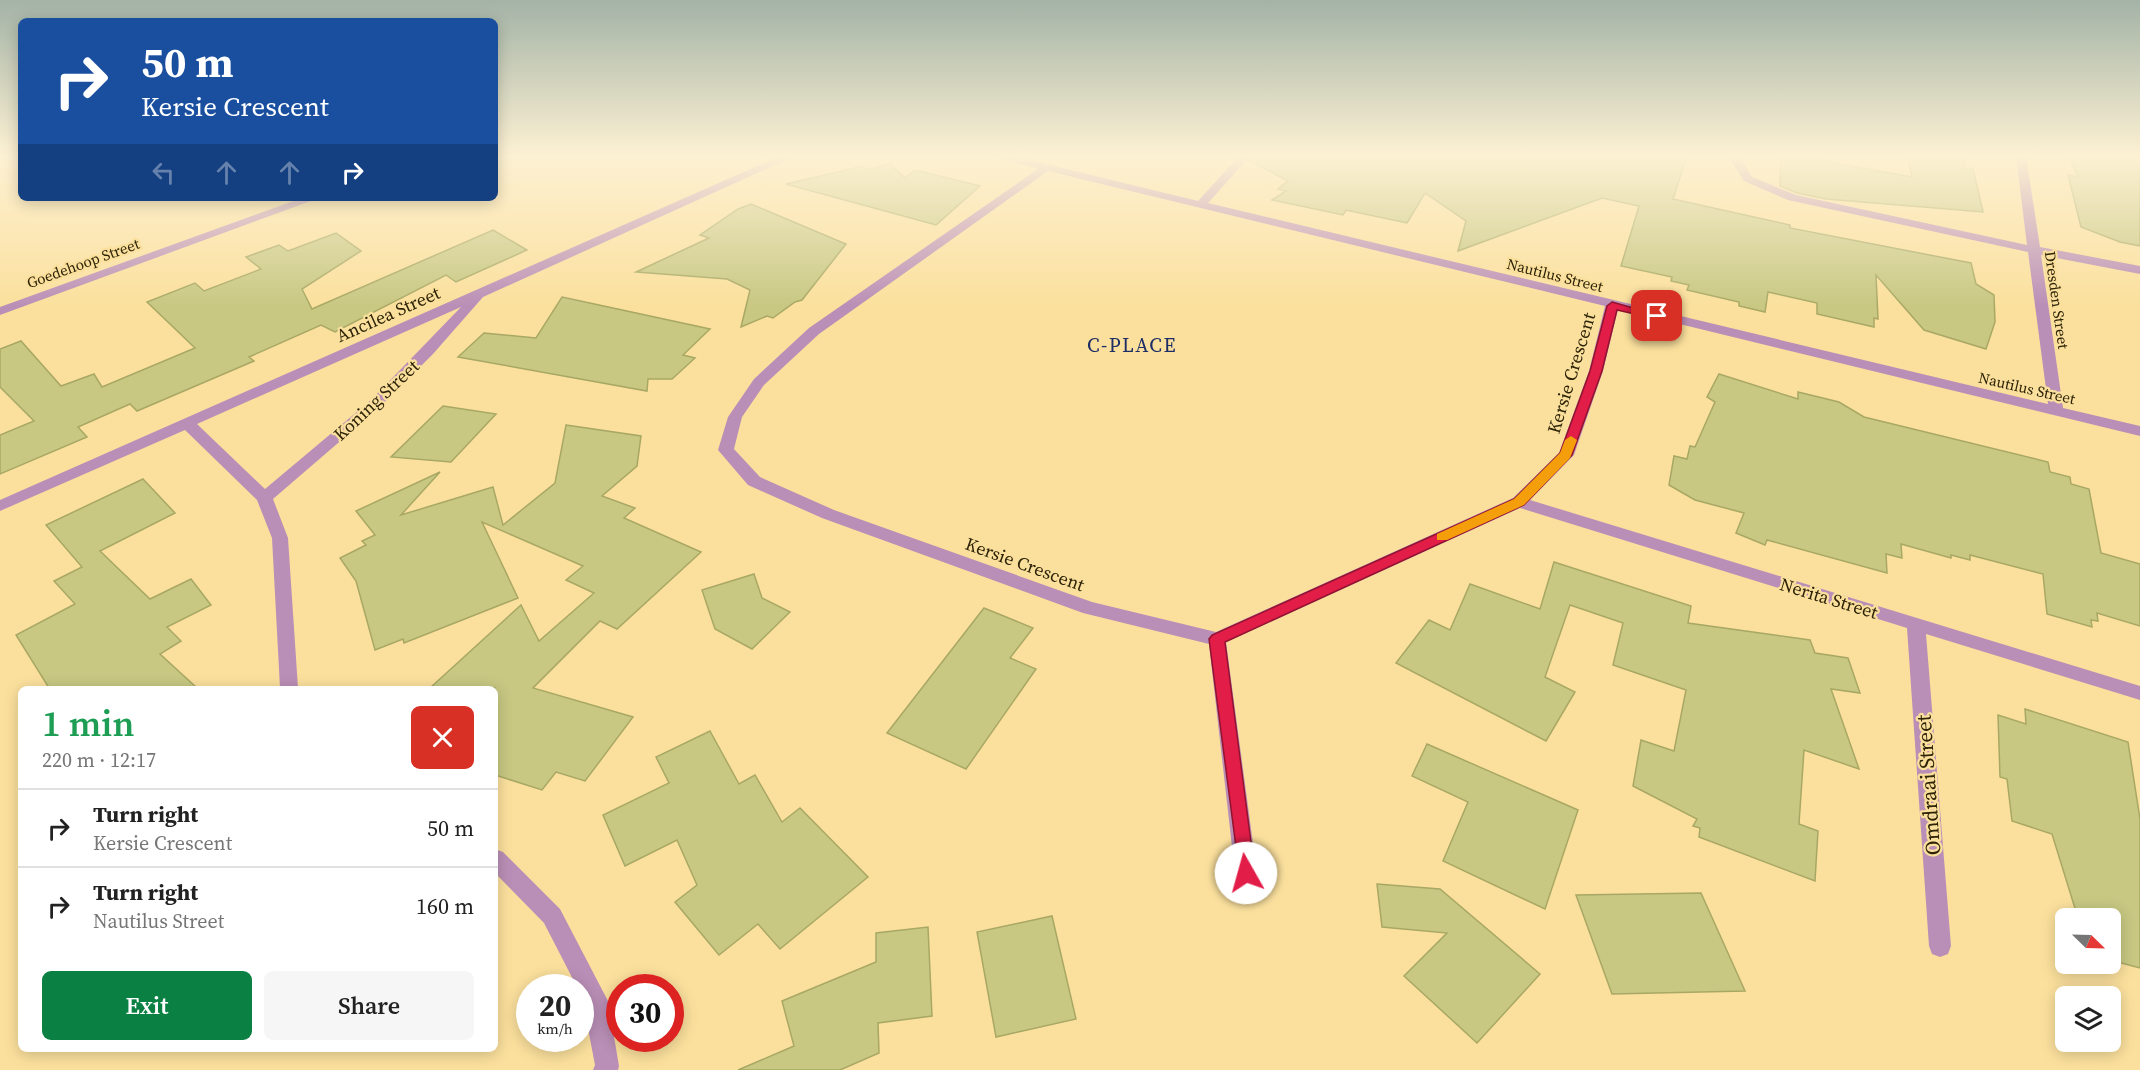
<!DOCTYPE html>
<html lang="en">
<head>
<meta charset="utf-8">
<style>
	body { margin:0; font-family:"Source Serif 4",serif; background:#f6f6f6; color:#222; height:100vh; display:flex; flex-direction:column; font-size:22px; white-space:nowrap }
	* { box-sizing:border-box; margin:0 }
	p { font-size:20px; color:#767676 }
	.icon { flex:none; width:33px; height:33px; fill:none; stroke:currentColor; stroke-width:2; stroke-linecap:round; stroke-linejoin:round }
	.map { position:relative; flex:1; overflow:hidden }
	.panel { position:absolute; left:18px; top:686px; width:480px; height:366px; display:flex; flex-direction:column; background:#fff; border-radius:9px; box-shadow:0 3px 15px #0003 }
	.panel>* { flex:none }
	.hud { position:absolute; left:18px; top:18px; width:480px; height:183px; border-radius:9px; box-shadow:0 3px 15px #0003; background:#1a4fa0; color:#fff; overflow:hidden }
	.needle { width:39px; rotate:113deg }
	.fabs { position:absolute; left:2055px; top:908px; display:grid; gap:12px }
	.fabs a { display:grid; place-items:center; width:66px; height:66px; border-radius:9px; background:#fff; box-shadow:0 3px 15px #0003; font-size:30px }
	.speed { position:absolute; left:516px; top:974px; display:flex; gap:12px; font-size:30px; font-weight:700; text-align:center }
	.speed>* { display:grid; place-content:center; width:78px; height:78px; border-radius:50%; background:#fff; box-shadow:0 3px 15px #0003; line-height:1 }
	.speed small { font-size:15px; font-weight:400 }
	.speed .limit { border:9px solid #d22; background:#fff; color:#111 }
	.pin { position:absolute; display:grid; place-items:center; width:51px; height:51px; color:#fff; margin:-26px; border-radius:12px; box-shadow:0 3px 9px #0006 }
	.me { position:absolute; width:66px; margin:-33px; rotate:353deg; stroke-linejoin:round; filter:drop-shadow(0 0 4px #0008) }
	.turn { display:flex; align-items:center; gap:21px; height:126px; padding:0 24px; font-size:27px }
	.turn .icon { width:78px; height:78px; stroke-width:2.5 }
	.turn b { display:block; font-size:42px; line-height:51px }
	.lanes { display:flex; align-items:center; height:57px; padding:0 24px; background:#0003; justify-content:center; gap:30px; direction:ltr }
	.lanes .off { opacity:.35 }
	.round { display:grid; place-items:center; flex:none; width:63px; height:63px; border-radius:9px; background:#f6f6f6 }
	.headline { display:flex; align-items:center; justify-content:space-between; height:102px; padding:0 24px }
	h1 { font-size:36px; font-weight:600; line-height:45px; color:#1e9e55 }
	.cta { display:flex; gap:12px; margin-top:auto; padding:12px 24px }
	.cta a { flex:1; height:69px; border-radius:9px; background:#0b8043; color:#fff; font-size:24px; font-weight:600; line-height:69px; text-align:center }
	.cta a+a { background:#f6f6f6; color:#222 }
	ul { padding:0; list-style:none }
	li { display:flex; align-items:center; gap:18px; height:78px; padding:0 24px; border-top:2px solid #e0e0e0 }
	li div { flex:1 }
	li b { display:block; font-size:22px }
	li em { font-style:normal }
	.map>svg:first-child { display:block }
</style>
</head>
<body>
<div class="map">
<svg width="2140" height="1070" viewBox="0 0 2140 1070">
	<rect width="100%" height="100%" fill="#fbe09d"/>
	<g fill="#c8c883" stroke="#a8a864" stroke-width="1.5">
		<path d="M 1252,156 L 1687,156 L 1673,199 L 1790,225 L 1790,228 L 1971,263 L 1976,284 L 1994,295 L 1995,322 L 1986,349 L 1924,330 L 1876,275 L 1878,319 L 1874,318 L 1874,327 L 1817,314 L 1817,303 L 1768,292 L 1765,312 L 1739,306 L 1739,302 L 1687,290 L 1689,285 L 1671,281 L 1672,277 L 1621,266 L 1639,206 L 1602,198 L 1458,251 L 1466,221 L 1425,193 L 1407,223 L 1346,210 L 1343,215 L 1272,200 L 1286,191 L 1278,189 L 1288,181 L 1249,160 Z"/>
		<path d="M 1781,156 L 1823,156 L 1823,161 L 1912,177 L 1908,156 L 1963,156 L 1965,168 L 1973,169 L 1983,212 L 1826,199 L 1797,193 L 1780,186 Z"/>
		<path d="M 2069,156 L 2140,156 L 2140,246 L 2120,242 L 2081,227 L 2068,175 L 2078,177 Z"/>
		<path d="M 890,164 L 905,178 L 915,170 L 980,186 L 936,225 L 786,184 L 863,166 L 867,170 Z"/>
		<path d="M 751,204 L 846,244 L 802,300 L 795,302 L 773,318 L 767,316 L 741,327 L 750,290 L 727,279 L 636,272 L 709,238 L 700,235 L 738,209 Z"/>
		<path d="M 493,230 L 527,250 L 456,282 L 446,275 L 335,332 L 321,325 L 249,357 L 254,361 L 137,411 L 130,404 L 78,427 L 87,437 L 0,474 L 0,435 L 34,421 L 0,387 L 0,349 L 21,341 L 61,386 L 94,374 L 102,387 L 195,348 L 147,302 L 195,283 L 204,291 L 261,269 L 246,257 L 279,245 L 288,251 L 336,233 L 361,251 L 302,289 L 312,309 Z"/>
		<path d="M 562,297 L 710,329 L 683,355 L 695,358 L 672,379 L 648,379 L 647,391 L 458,357 L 484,333 L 536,338 Z"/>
		<path d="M 1719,374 L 1798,399 L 1798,392 L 1839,402 L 1864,417 L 2048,462 L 2050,472 L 2070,477 L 2071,484 L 2089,489 L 2101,553 L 2140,564 L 2140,626 L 2097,613 L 2098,621 L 2091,620 L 2092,627 L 2047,614 L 2043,574 L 1970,555 L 1970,560 L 1951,555 L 1951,558 L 1901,544 L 1902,558 L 1886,554 L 1887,573 L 1767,540 L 1765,545 L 1736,533 L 1744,513 L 1695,500 L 1669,485 L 1674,456 L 1687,459 L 1690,446 L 1695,447 L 1715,402 L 1707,397 Z"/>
		<path d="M 443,406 L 496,414 L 451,462 L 391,457 Z"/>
		<path d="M 566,425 L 641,436 L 637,466 L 602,496 L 635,508 L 624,518 L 701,552 L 617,629 L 600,621 L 533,688 L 633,717 L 585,781 L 556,772 L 542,790 L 495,775 L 495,688 L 430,688 L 521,605 L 539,641 L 594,593 L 566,580 L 583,566 L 482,522 L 518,598 L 404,643 L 403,639 L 375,650 L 356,581 L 340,558 L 366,545 L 362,541 L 375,535 L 356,511 L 440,472 L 401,515 L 493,487 L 503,525 L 555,483 Z"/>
		<path d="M 143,479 L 175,513 L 100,551 L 150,599 L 191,579 L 211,605 L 167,627 L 181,641 L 160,654 L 197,688 L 49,688 L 16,635 L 75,604 L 54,581 L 82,567 L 46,525 Z"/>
		<path d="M 1554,562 L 1691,606 L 1688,623 L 1810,640 L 1815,653 L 1848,658 L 1860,693 L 1831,689 L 1859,769 L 1804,750 L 1799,824 L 1818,831 L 1815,881 L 1699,837 L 1700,828 L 1693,826 L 1697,819 L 1633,786 L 1641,740 L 1674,751 L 1686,690 L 1613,665 L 1623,623 L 1570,605 L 1545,677 L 1575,692 L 1546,741 L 1396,663 L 1429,620 L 1450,630 L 1470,584 L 1540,609 Z"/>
		<path d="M 754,574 L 762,598 L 790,612 L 752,649 L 715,629 L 702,590 Z"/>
		<path d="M 984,608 L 1033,628 L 1010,658 L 1036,669 L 966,769 L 887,733 Z"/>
		<path d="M 2025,709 L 2128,742 L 2140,819 L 2140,968 L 2110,960 L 2110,918 L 2078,918 L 2052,834 L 2012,821 L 2007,779 L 2000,777 L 1998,715 L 2026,724 Z"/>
		<path d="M 710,731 L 739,784 L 755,775 L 782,822 L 800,808 L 868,877 L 780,949 L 758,924 L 719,955 L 675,902 L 697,885 L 677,840 L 625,866 L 603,815 L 669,783 L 656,757 Z"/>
		<path d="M 1427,744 L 1578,810 L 1545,909 L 1443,861 L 1468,802 L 1412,776 Z"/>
		<path d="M 1377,884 L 1440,889 L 1540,974 L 1477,1043 L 1404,976 L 1447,933 L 1382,927 Z"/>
		<path d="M 1701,893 L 1745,991 L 1612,994 L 1576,895 Z"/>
		<path d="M 1052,916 L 1076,1019 L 996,1037 L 977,932 Z"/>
		<path d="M 928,927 L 932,1016 L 878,1023 L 879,1053 L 840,1070 L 738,1070 L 794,1046 L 782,1001 L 876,962 L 876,933 Z"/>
	</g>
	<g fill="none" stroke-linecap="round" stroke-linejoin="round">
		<g fill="#ba8fb7" fill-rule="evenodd">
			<path d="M 780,156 L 795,156 L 483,297 L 433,354 L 381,406 L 273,499 L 288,538 L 298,688 L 280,688 L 272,538 L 257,500 L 185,430 L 0,511 L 0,500 ZM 461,307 L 371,400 L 265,489 L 197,424 Z"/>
			<path d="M 993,156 L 1013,156 L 1198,201 L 1239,156 L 1250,156 L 1208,203 L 2048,404 L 2028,252 L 1788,200 L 1744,181 L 1728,156 L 1739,156 L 1752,177 L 1796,195 L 2027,245 L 2016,156 L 2026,156 L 2040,247 L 2140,266 L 2140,274 L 2041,255 L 2063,408 L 2140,426 L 2140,436 L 1618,309 L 1603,371 L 1574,455 L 1530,500 L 2140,686 L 2140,700 L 1926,634 L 1951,946 L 1948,954 L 1940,957 L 1932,954 L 1929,946 L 1907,628 L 1520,508 L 1226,642 L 1257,873 L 1254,880 L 1246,883 L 1238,880 L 1235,873 L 1209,644 L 1083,613 L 822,518 L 748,485 L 718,450 L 728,417 L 754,379 L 809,328 L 1038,169 ZM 1048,171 L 1605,306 L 1589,371 L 1559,453 L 1513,498 L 1216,632 L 1092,602 L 834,510 L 760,477 L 734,449 L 742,417 L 764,385 L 819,334 Z"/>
			<path d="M 302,198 L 319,198 L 0,315 L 0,307 Z"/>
			<path d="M 495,849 L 503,852 L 560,909 L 608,1001 L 619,1066 L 618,1070 L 593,1070 L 595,1065 L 580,987 L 577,987 L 544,923 L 495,873 Z"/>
		</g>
	</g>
	<linearGradient id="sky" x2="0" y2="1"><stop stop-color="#a3b3a6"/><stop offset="0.51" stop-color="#fdf1d3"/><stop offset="1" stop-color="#fdf1d3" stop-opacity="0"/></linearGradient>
	<rect width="2140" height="306" fill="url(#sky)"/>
	<path fill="#e11d48" stroke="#92132f" stroke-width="1.5" d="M 1612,302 L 1662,316 L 1657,319 L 1617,310 L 1602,371 L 1572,455 L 1524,505 L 1225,642 L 1255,873 L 1253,878 L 1246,881 L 1240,878 L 1209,639 L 1212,635 L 1514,499 L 1560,453 L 1590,371 L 1607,306 Z"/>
	<path fill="#f59e0b" d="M 1571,436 L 1577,440 L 1570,458 L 1524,505 L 1447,540 L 1437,540 L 1437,534 L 1514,499 L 1560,453 L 1565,440 Z"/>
	<g text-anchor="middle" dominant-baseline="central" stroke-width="4.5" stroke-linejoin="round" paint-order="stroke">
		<g font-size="15" fill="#2d2307" stroke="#fbe09d">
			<text transform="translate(83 263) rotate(-20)">Goedehoop Street</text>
			<text transform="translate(1555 275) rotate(14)">Nautilus Street</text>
			<text transform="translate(2057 300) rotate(82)">Dresden Street</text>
			<text transform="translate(2027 388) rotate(13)">Nautilus Street</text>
		</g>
		<g font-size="18" fill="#2d2307" stroke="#fbe09d">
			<text transform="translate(388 314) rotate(-24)">Ancilea Street</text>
			<text transform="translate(1571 373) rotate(-73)">Kersie Crescent</text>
			<text transform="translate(376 400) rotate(-43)">Koning Street</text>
			<text transform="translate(1025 564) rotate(20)">Kersie Crescent</text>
			<text transform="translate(1829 598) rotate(17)">Nerita Street</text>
		</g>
		<g font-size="20" letter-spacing="1.5" fill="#1d2d65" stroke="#fbe09d">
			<text x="1132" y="345">C-PLACE</text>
		</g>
		<g font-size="21" fill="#2d2307" stroke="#fbe09d">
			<text transform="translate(1928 785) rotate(-94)">Omdraai Street</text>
		</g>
	</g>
</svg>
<div class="fabs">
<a><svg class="needle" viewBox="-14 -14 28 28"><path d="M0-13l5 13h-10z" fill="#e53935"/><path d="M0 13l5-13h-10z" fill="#767676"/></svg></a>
<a><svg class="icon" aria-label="layers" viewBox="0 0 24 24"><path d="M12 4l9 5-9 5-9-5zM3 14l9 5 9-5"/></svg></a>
</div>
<div class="speed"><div>20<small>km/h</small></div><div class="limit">30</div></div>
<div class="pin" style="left:1657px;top:316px;background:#d93025"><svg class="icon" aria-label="arrive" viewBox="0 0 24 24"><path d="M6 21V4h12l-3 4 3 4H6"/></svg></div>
<svg class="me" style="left:1246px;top:873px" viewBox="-20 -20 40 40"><circle r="19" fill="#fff"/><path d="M0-13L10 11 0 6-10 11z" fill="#e11d48"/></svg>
<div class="hud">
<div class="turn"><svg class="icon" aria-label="right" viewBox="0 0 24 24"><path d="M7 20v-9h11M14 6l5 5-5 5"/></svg><div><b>50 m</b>Kersie Crescent</div></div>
<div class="lanes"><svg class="icon off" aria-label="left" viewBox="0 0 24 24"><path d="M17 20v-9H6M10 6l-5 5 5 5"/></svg><svg class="icon off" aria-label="ahead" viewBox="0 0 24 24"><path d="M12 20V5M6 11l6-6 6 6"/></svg><svg class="icon off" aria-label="ahead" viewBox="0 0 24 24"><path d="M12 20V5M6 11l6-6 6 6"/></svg><svg class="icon" aria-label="right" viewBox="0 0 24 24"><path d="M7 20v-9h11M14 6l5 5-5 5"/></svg></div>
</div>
<section class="panel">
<div class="headline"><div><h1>1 min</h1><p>220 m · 12:17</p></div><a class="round" style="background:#d93025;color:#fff"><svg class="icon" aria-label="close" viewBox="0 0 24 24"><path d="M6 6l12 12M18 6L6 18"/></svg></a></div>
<ul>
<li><svg class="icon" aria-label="right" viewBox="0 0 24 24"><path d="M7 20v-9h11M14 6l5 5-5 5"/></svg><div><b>Turn right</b><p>Kersie Crescent</p></div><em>50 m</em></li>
<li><svg class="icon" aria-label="right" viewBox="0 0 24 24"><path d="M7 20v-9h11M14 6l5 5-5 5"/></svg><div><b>Turn right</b><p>Nautilus Street</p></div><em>160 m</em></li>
</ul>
<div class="cta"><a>Exit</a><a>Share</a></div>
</section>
</div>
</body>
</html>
